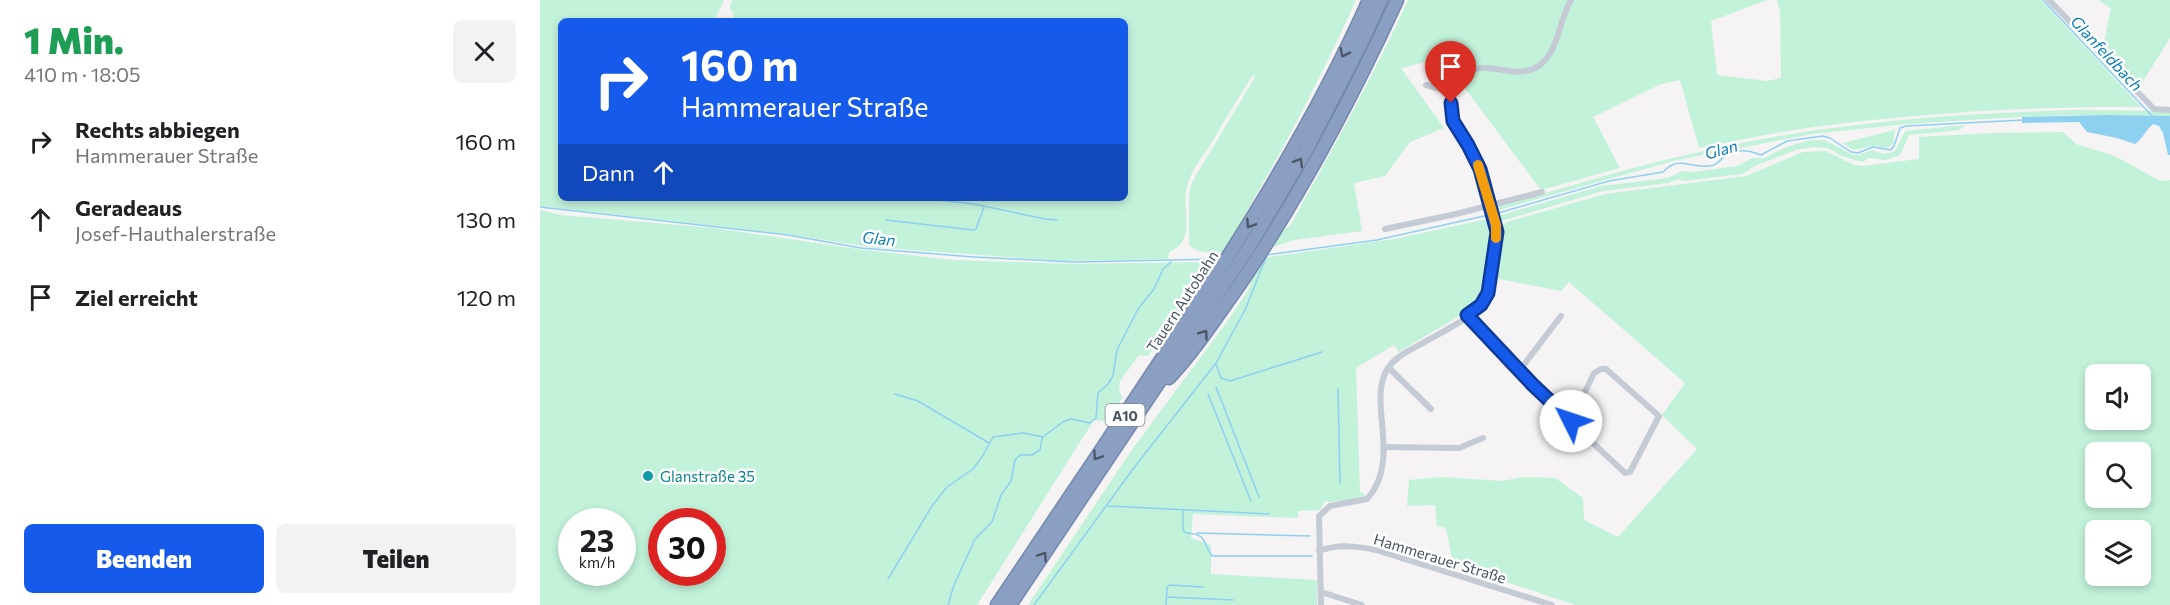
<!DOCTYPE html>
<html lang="de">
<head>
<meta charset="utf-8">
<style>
	body { margin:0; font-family:Commissioner,sans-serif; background:#f2f2f2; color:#202124; height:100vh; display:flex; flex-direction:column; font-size:22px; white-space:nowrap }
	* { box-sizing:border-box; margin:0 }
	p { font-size:20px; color:#757577 }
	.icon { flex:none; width:33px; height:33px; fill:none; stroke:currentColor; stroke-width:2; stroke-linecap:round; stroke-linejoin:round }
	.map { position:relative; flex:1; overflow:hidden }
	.side { display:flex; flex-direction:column; background:#fff; width:540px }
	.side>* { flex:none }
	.hud { position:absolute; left:18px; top:18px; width:570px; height:183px; border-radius:9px; box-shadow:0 3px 9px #0003; background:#165aec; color:#fff; overflow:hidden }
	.tools { position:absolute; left:1545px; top:364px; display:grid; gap:12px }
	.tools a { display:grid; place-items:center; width:66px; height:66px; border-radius:9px; background:#fff; box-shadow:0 3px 9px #0003; font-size:30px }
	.speed { position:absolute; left:18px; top:508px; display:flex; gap:12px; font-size:30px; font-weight:700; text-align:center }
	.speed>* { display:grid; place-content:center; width:78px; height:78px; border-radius:50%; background:#fff; box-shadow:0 3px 9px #0003; line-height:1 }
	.speed small { font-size:15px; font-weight:400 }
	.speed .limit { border:9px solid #d22; background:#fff; color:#111 }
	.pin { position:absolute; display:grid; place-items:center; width:51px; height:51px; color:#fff; margin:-62px -26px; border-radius:50% 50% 50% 0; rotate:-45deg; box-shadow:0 0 6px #0007 }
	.pin .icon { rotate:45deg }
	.me { position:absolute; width:66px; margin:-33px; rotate:311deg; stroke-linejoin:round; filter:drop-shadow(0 0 4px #0008) }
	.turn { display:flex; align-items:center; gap:21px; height:126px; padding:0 24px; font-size:27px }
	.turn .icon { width:78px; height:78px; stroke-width:2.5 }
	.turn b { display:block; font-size:42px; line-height:51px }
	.then { display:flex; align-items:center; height:57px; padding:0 24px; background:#0003; gap:12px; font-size:22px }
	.round { display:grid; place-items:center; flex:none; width:63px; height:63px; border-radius:9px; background:#f2f2f2 }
	.headline { display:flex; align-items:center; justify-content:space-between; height:102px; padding:0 24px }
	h1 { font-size:36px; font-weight:800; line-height:45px; color:#1e9e55 }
	.primary-button { display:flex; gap:12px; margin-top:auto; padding:12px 24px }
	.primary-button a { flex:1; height:69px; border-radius:9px; background:#165aec; color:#fff; font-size:24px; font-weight:800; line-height:69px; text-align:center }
	.primary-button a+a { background:#f2f2f2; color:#202124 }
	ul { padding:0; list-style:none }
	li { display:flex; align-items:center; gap:18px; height:78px; padding:0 24px }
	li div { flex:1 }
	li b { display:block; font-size:22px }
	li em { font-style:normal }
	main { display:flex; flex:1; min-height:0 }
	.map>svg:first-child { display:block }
</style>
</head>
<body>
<main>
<section class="side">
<div class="headline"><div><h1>1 Min.</h1><p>410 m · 18:05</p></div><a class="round"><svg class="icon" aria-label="close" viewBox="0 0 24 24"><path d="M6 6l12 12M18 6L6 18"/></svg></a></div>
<ul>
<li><svg class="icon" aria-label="right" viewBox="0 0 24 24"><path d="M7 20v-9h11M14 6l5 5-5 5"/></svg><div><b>Rechts abbiegen</b><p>Hammerauer Straße</p></div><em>160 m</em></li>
<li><svg class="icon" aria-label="ahead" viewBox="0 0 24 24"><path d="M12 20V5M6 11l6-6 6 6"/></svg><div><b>Geradeaus</b><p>Josef-Hauthalerstraße</p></div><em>130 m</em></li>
<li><svg class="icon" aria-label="arrive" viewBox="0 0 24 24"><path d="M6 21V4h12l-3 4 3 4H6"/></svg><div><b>Ziel erreicht</b></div><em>120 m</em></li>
</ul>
<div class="primary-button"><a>Beenden</a><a>Teilen</a></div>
</section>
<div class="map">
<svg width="1630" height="605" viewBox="0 0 1630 605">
	<rect width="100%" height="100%" fill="#f5f3f3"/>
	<g fill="#c2f2da" fill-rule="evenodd">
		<path d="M 0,0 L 184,0 L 174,21 L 21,21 L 21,198 L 585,198 L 585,21 L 196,21 L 190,8 L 192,0 L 816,0 C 777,87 732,170 683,252 C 672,252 656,255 649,244 L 649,194 L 652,182 L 715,77 L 713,75 C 698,97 685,120 672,142 C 663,156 651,170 647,187 C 641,210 657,242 629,252 L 628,259 L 525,261 L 330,247 L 247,234 L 0,206 Z"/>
		<path d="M 868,0 L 1227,0 L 1171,21 L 1177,75 L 1227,81 L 1241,78 L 1240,11 L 1237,0 L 1501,0 L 1601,107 C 1490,106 1378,113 1267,128 C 1231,133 1195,141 1159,148 L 1140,80 L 1121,84 L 1053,117 L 1080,168 L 1001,190 L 921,83 L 927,77 L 938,70 L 935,64 L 915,59 L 885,59 L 886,62 L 861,68 L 904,128 L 870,142 L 845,176 L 814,183 L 822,231 L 754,240 L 730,248 L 738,236 L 751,224 C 792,150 833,77 868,0 Z"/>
		<path d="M 1559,0 L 1630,0 L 1630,38 L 1598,89 L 1561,56 L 1571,9 Z"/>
		<path d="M 1533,110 L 1630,111 L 1630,116 L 1532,115 L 1460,118 L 1367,124 L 1272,134 L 1137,160 L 955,211 L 954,206 C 999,196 1042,182 1086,170 C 1122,160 1160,152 1197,144 C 1308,121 1420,114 1533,110 Z"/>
		<path d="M 1425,125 L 1419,130 L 1369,135 L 1360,155 L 1346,160 L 1329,158 L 1322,162 L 1302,156 L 1288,148 L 1274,147 L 1256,150 L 1217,165 L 1202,174 L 1143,181 L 1138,179 L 1128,183 L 1063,191 L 961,221 L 958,216 L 1061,186 L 1128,178 L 1142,171 L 1153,172 L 1197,166 L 1213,158 L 1224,158 L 1246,147 L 1271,140 L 1285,140 L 1313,155 L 1319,155 L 1332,150 L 1343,154 L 1350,153 L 1355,151 L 1365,131 Z"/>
		<path d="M 1355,130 L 1353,144 L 1347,148 L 1334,146 L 1313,150 L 1303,143 Z"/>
		<path d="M 1523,132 L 1536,144 L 1575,156 L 1620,181 L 1630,180 L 1630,605 L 1035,605 L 913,564 L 906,528 L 897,526 L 895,505 L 867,506 L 869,480 L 902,477 L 963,481 L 982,477 L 1015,478 L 1043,498 L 1044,520 L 1078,537 L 1157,449 L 1122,415 L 1145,383 L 1029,282 L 1021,291 L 954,278 L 960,227 L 967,222 L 1065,194 L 1206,176 L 1263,152 L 1286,151 L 1314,165 L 1321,166 L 1379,159 L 1379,137 L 1450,133 ZM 1556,375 L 1600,375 L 1600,420 L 1556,420 ZM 1556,453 L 1600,453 L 1600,498 L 1556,498 ZM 1556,531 L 1600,531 L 1600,576 L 1556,576 Z"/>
		<path d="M 0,210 L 21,215 L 174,228 L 317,249 L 413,260 L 532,264 L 671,262 L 624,336 L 616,334 L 612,342 L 615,346 L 608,356 L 599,355 L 580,381 L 579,391 L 583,397 L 566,421 L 554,420 L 437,605 L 0,605 ZM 32,522 L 82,522 L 82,573 L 32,573 ZM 122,522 L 172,522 L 172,573 L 122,573 Z"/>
		<path d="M 952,218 L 954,223 C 951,250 951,285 934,307 L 859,352 L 854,345 L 816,368 L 820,492 L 826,495 L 813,500 L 789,502 L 786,500 L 780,510 L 758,511 L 758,518 L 653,514 L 651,538 L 671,545 L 671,574 L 777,580 L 777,605 L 488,605 L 591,451 L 686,323 L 709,289 L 713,275 L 723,258 L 854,239 Z"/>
	</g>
	<path fill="#8ed0f0" d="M 1566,115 L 1630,116 L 1630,155 L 1628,155 L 1623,133 L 1619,126 L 1613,124 C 1605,130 1603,139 1595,144 L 1577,138 L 1547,132 L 1539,122 L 1482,123 L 1482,117 Z"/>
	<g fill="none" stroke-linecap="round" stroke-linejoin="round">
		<g stroke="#8ed0f0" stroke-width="1.5">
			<path d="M 1503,0 L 1613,117"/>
			<path d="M 382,198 L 434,204 L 505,219 L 517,220"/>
			<path d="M 0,207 L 248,235 L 321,248 L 434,257 L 534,262 L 678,259"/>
			<path d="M 958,213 L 1069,181 L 1123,172 C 1138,155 1149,168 1168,166 C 1176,166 1178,162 1184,157 C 1195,148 1209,150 1221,155 L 1247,141 L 1283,136 L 1290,138 L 1311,152 L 1318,153 L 1333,147 L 1351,150 L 1354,146 L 1360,128 L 1366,126 L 1484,120"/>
			<path d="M 346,220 L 433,230 L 436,229 L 444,207"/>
			<path d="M 676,364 L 681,378 L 690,381 L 782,352"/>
			<path d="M 676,387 L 719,497"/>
			<path d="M 798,389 L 800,483"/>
			<path d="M 355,394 L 378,401 L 449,443"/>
			<path d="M 668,394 L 711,501"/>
			<path d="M 568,506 L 729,514"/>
			<path d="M 643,511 L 643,530 L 646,533 C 668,534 662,542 672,556 L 772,556"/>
			<path d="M 657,533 L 770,536"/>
			<path d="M 348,579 L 392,506 L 407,487 L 433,469 L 442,457 L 453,437 L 483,433 L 503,437 L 523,422 L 531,419 L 550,423 L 556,418 L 558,393 L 568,384 L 573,376 L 577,350 L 598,309 L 614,289 L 623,269 L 631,262"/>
			<path d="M 628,597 L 693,600"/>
			<path d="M 408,605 L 414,585 L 435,539 L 452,522 L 461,495 L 471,481 L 475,460 L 480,455 L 492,455 L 500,450 L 502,438"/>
			<path d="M 494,605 L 593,469 L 676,363 L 705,310 L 727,255 L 837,240 L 953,214"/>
			<path d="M 626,605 L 627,587 L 630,585 L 663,587"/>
		</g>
		<defs>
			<g id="motorway">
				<path d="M 629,378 C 656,349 677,316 700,284 C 761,194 812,98 857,0"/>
				<path d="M 457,605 C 511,525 564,446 617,366 C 695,248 771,130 829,0"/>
				<path d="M 470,605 L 708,249 L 766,151 L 823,40 L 841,0"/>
			</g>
		</defs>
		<use href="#motorway" stroke="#7589ae" stroke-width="15"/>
		<g stroke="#c4cbd4" stroke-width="6">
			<path d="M 1509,0 L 1614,109 L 1630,110"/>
			<path d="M 886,85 L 914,93"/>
			<path d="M 845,229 L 916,214 L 1002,192"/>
			<path d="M 927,315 L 1004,397 L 1085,473 L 1090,472 L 1119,416 L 1066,369 L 1061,369 L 1054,373 L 1031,421"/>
			<path d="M 849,368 L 891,409"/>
			<path d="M 979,371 L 1021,316"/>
			<path d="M 844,447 L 919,448 L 943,438"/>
			<path d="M 779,551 C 798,544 817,546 836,550 L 1012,605"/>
			<path d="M 781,592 L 822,605"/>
			<path d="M 781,605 L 779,516 L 790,506 L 827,499 C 863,459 826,401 848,368 C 856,356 869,351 881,344 C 898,334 930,319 942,304 C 952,290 956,250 957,233 C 958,212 940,164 929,146 C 924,137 913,126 911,115 C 910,108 911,99 914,93 C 933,43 971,87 1000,65 C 1019,50 1019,20 1031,0"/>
		</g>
		<use href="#motorway" stroke="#8a9fc2" stroke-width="12"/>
	</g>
	<defs><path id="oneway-chevron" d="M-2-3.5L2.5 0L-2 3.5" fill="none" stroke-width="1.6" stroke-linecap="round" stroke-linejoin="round" transform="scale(1.5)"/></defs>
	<g stroke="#4c5766">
		<use href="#oneway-chevron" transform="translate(804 53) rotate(116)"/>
		<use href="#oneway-chevron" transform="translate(759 162) rotate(-59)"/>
		<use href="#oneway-chevron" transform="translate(710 224) rotate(123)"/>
		<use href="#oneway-chevron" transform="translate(664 334) rotate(-54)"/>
		<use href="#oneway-chevron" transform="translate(557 456) rotate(124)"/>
		<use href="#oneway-chevron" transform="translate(503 556) rotate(-56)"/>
	</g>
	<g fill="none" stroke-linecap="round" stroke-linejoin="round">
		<defs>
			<path id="route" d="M 911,103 L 913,121 L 928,145 L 940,169 L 957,232 L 948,293 L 941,305 L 927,315 L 992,384 L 1031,421"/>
		</defs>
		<use href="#route" stroke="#0e3a99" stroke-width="15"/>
		<use href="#route" stroke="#165aec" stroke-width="10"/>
		<path stroke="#f59e0b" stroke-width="10" d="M 938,165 L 956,225 L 956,238"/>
	</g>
	<circle fill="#0f9aa8" stroke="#fff" stroke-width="2" cx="108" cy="476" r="6"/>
	<g text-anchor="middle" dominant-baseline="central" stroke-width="5" stroke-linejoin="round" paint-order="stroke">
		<rect fill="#fff" stroke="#808790" stroke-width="1.5" x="565.5" y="404" width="39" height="22" rx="4.5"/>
		<g font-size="14" font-weight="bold" fill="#495361">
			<text x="585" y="415">A10</text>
		</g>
		<g font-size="15" fill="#495361" stroke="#fff">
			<text transform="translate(642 301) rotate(-57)">Tauern Autobahn</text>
			<text transform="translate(900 558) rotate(17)">Hammerauer Straße</text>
		</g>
		<g font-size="15" fill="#0d838f" stroke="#fff" text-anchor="start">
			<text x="120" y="476">Glanstraße 35</text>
		</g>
		<g font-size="16" font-style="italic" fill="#087db6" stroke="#fff">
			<text transform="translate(1567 53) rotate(47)">Glanfeldbach</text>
			<text transform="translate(1181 149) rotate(-16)">Glan</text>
			<text transform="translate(339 238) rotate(6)">Glan</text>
		</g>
	</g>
</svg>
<div class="tools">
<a><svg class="icon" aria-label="sound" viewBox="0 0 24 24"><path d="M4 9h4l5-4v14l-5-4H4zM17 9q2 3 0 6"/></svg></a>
<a><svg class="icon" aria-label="search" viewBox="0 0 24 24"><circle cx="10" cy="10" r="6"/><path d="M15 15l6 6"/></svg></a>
<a><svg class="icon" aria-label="layers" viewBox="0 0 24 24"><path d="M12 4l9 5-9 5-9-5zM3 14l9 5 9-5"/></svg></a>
</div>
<div class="speed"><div>23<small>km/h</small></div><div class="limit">30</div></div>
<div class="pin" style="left:911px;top:103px;background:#d93025"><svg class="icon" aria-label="arrive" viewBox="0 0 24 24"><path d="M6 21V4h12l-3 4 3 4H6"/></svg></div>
<svg class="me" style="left:1031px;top:421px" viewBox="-20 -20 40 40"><circle r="19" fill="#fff"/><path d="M0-13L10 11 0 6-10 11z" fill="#165aec"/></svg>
<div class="hud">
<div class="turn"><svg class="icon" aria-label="right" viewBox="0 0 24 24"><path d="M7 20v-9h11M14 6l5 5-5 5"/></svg><div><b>160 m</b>Hammerauer Straße</div></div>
<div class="then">Dann<svg class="icon" aria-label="ahead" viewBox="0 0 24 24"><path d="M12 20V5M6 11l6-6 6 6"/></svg></div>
</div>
</div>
</main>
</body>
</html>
